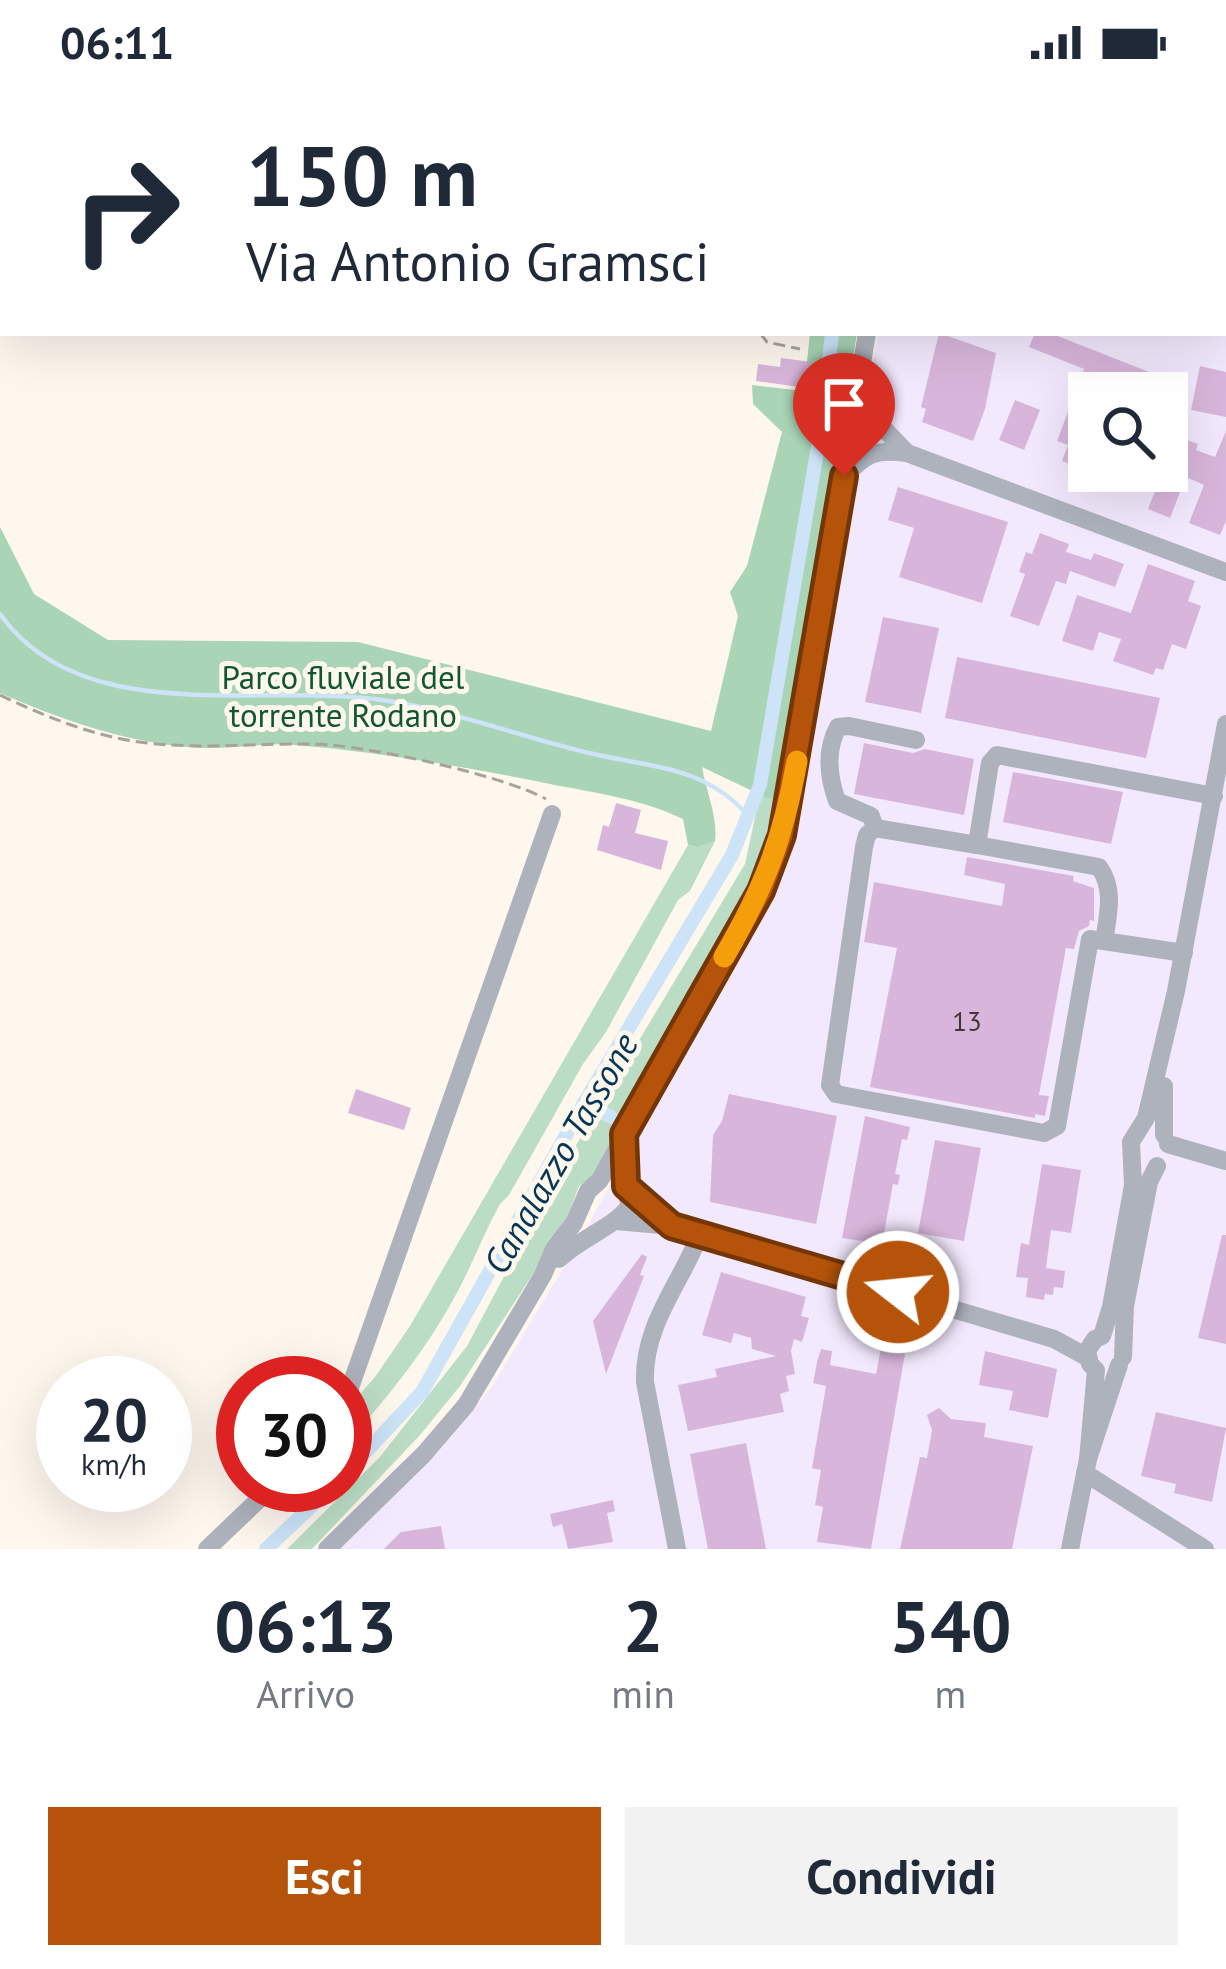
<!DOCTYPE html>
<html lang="it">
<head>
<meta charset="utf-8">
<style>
	body { margin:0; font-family:"PT Sans",sans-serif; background:#f2f2f3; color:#1f2937; height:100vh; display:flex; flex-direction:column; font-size:45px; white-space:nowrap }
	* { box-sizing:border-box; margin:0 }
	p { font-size:39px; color:#747a83 }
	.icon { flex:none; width:66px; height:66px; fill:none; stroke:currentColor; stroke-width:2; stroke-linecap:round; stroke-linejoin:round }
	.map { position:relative; height:1465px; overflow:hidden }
	.sheet { display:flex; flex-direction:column; background:#fff; flex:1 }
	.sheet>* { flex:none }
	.banner { position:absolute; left:0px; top:0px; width:1227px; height:252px; box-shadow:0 12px 48px #0002; background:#fff; color:#1f2937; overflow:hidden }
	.controls { position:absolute; left:1068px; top:288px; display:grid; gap:24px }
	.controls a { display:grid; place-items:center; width:120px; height:120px; border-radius:0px; background:#fff; box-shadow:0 12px 48px #0002; font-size:60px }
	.speed { position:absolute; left:36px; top:1272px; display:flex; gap:24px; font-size:60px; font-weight:700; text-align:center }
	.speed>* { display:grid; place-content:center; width:156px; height:156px; border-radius:50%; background:#fff; box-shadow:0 12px 48px #0002; line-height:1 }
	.speed small { font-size:30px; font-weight:400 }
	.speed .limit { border:18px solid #d22; background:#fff; color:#111 }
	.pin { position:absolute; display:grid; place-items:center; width:102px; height:102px; color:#fff; margin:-123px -51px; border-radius:50% 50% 50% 0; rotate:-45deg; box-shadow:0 0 12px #0007 }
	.pin .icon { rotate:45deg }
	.me { position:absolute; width:132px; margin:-66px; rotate:286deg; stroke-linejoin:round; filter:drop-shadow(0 0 9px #0008) }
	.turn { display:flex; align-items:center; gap:42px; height:252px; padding:0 48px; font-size:54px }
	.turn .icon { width:156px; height:156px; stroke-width:2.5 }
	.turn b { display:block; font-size:84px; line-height:102px }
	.eta { display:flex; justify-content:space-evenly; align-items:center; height:204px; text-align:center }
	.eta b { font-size:72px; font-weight:700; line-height:84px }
	.primary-button { display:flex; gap:24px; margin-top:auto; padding:24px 48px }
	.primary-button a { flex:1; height:138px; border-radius:0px; background:#b45309; color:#fff; font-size:48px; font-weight:700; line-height:138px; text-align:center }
	.primary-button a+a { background:#f2f2f3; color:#1f2937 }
	.status { display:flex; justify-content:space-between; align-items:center; height:84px; padding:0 60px; background:#fff; direction:ltr }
	.status svg { height:33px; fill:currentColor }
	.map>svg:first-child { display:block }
</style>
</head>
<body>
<div class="status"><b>06:11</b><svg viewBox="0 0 49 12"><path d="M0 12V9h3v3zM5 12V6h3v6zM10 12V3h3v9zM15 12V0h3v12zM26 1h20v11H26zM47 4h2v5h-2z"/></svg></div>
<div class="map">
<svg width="1226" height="1465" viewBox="0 0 1226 1465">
	<rect width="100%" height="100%" fill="#fdf7ee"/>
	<path fill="#f3e9fe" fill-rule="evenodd" d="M 907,0 L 1226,0 L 1226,1465 L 339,1465 L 440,1366 L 491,1304 L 570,1173 L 724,898 L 783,783 L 806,683 L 878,249 L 1224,249 L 1224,3 L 907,3 ZM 1089,309 L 1167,309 L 1167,387 L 1089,387 Z"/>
	<g fill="#bcddc5">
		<path d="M 760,710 L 781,714 L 763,777 L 624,1022 L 607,1069 L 594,1091 L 579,1102 L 563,1144 L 460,1302 L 421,1350 L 312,1465 L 287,1465 L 379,1374 L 467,1262 L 558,1091 L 745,780 Z"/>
		<path d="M 715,757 L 690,807 L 678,816 L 606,948 L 583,980 L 509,1111 L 500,1120 C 485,1147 474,1176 460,1203 C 429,1262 390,1312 345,1360 L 346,1326 L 375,1293 L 410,1242 L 688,761 L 698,763 Z"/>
	</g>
	<path fill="#a9d4b5" d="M 810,249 L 857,249 L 784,705 L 781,714 L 767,714 L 702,683 C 706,707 718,733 715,757 L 698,763 L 688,761 L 683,735 C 641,715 596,709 550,700 C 466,683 381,668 295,661 C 264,658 235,665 204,664 C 133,661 64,637 0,609 L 0,443 L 34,510 L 108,556 L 358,558 L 711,647 L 738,532 L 730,508 L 747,482 L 782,348 L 753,320 L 752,301 L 804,307 Z"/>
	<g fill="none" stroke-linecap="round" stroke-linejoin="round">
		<g stroke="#cce3f8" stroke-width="4.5">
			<path d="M 367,0 L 382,3"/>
			<path d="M 0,530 C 84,649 270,595 395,618 C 464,630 530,656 598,671 C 657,684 703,683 747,730"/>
		</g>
		<g stroke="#cce3f8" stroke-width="14">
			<path d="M 854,3 L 855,0"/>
			<path d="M 584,1019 L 611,1033"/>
			<path d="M 345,1390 L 422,1308 L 584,1019 L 732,771 L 760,701 L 822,339 L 832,249"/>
			<path d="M 266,1465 L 334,1401"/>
		</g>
	</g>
	<g fill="#d8b6db">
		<path d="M 939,249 L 996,269 L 985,325 L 973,357 L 922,338 L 926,325 L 921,323 Z"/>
		<path d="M 1035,249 L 1050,249 L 1177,299 L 1173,309 L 1089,309 L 1089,387 L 1062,377 L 1068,361 L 1057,357 L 1084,285 L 1029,263 Z"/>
		<path d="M 781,274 L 811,278 L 807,304 L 756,297 L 758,280 L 780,283 Z"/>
		<path d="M 1200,282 L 1226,288 L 1226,333 L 1191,326 Z"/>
		<path d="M 1015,316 L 1040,326 L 1024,366 L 999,356 Z"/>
		<path d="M 1226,347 L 1226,437 L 1220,451 L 1189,439 L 1204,401 L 1186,393 L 1170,434 L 1148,425 L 1163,387 L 1167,387 L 1176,352 L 1198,360 L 1196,366 L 1215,373 Z"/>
		<path d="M 898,403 L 1008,438 L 982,519 L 899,493 L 914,444 L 888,436 Z"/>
		<path d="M 1040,449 L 1069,460 L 1066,468 L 1091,476 L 1094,469 L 1124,480 L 1115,503 L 1070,487 L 1066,500 L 1056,497 L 1039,542 L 1010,532 L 1025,490 L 1019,488 L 1026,468 L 1032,470 Z"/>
		<path d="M 1148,480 L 1195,497 L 1188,517 L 1201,522 L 1186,565 L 1172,560 L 1163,586 L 1156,584 L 1153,591 L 1113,577 L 1121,555 L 1099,548 L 1093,567 L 1062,557 L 1077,511 L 1131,529 Z"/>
		<path d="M 883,533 L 939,544 L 921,629 L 865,618 Z"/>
		<path d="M 957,573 L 1160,614 L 1146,674 L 945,634 Z"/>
		<path d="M 864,659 L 913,669 L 925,665 L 974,675 L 964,731 L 854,710 Z"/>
		<path d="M 1013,688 L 1123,708 L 1111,760 L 1003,738 Z"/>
		<path d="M 616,719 L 641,726 L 635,749 L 668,757 L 661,786 L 597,766 L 603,741 L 609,743 Z"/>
		<path d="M 967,773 L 1074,792 L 1073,797 L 1094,804 L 1094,837 L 1090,836 L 1089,842 L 1079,847 L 1074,865 L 1066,864 L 1039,1011 L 1049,1012 L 1045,1032 L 1035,1030 L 1035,1034 L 870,1003 L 897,864 L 864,858 L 874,798 L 1002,822 L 1005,800 L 964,791 Z"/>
		<path d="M 356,1005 L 411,1024 L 404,1046 L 348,1029 Z"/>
		<path d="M 729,1010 L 837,1032 L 816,1140 L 710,1118 L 713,1051 L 722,1037 Z"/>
		<path d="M 865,1032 L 910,1043 L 907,1056 L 902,1055 L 895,1090 L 900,1091 L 898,1101 L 893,1100 L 882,1160 L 842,1154 Z"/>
		<path d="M 935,1056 L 981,1064 L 964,1157 L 918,1149 Z"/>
		<path d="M 1042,1080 L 1081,1086 L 1071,1149 L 1051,1146 L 1046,1184 L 1065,1187 L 1063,1204 L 1054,1203 L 1053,1211 L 1045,1210 L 1044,1216 L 1026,1213 L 1028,1194 L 1016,1193 L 1021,1159 L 1029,1161 Z"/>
		<path d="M 1222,1151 L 1226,1151 L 1226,1260 L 1198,1254 Z"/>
		<path d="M 642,1170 L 647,1173 L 640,1191 L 644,1192 L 606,1290 L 593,1237 Z"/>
		<path d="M 721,1188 L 806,1213 L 801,1232 L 809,1234 L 802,1258 L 794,1255 L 791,1267 L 795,1290 L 786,1292 L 789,1307 L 780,1310 L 784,1328 L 688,1347 L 678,1301 L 717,1293 L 715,1285 L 776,1272 L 752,1265 L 751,1254 L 734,1249 L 731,1259 L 702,1251 Z"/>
		<path d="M 882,1259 L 906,1264 L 871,1465 L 817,1458 L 823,1423 L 815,1421 L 821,1386 L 812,1384 L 826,1302 L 813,1299 L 817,1278 L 821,1265 L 832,1267 L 830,1281 L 876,1290 Z"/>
		<path d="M 985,1267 L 1057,1285 L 1048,1334 L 1009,1326 L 1013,1307 L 979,1301 Z"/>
		<path d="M 939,1324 L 951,1335 L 986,1339 L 984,1353 L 1033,1362 L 1012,1465 L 900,1465 L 920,1373 L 927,1374 L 932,1346 L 927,1331 Z"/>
		<path d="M 1156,1328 L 1226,1344 L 1212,1418 L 1174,1409 L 1176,1400 L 1141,1392 Z"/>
		<path d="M 746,1359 L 766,1465 L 708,1465 L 690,1370 Z"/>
		<path d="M 613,1416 L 615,1427 L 607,1429 L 613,1458 L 568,1465 L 562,1440 L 553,1443 L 550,1430 Z"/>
		<path d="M 441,1442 L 445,1465 L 384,1465 L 401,1448 Z"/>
	</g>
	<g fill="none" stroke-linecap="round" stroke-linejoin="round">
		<g stroke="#a7a29a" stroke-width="3" stroke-dasharray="12 6" stroke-linecap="butt">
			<path d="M 430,3 L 430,0"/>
			<path d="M 760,249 L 767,258 L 800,265"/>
			<path d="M 0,611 C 44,632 90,651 139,658 C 197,666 256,659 314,660 C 366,661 502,691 546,715"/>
		</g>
		<g stroke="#aeb2bc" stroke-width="18">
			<path d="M 903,3 L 904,0"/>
			<path d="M 860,306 L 866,326 L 907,369 L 1226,488"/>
			<path d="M 845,392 C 866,369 876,365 907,369"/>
			<path d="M 875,744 L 871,732 L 837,717 C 828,692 825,667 838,643 L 849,642 L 916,656"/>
			<path d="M 977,761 L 1099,783 C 1115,805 1108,831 1104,857"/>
			<path d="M 1184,869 L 1090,855 L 1057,1042 L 1044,1049 L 836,1010 L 830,1001 L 864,763 L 867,751 L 875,744 L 977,761 L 990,679 L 997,671 L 1214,712"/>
			<path d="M 1164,1051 L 1164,1002"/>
			<path d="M 1168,1060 L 1226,1077"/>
			<path d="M 616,1137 L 672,1142 L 1054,1255 L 1087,1273"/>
			<path d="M 559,1175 C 579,1155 614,1143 629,1123 L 624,1050"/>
			<path d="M 1123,1273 L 1125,1222 L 1149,1098 L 1157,1082"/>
			<path d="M 345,1318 L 552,730"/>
			<path d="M 1088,1375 L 1096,1286 L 1090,1280 L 1087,1267 L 1095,1255 L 1102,1252 L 1111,1223 L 1133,1101 L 1131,1058 L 1146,1034 L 1176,907 L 1226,640"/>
			<path d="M 1085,1389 L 1205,1465"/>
			<path d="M 207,1465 L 274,1401"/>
			<path d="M 327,1465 L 424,1370 L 466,1321 L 543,1191 L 554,1165 L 574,1139 L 588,1107 L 600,1096 L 773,779 L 788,728 L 867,249"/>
			<path d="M 677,1465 L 645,1298 C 643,1241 680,1201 700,1150"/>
			<path d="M 1070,1465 L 1088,1375 L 1119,1281"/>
		</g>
	</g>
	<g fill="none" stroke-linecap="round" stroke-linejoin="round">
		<defs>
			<path id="route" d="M 844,392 L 782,751 L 761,807 L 624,1050 L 626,1102 L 672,1142 L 898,1208"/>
		</defs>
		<use href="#route" stroke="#753606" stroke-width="30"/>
		<use href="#route" stroke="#b45309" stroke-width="21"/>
		<path stroke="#f59e0b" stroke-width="21" d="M 724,873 C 764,804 783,756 797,677"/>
	</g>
	<g text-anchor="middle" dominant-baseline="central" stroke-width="10" stroke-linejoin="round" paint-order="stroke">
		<g font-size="27" fill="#42363a">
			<text x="967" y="937">13</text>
		</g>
		<g font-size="33" fill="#11562f" stroke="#fdf7ee">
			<text x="343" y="592">Parco fluviale del<tspan x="343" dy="38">torrente Rodano</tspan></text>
		</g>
		<g font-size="36" font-style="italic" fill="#053655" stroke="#fdf7ee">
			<text transform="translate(560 1069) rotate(-60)">Canalazzo Tassone</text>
		</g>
	</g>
</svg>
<div class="controls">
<a><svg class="icon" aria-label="search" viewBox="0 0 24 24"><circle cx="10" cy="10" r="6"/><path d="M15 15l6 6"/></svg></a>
</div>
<div class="speed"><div>20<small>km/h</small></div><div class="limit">30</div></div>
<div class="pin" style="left:844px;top:392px;background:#d93025"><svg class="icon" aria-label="arrive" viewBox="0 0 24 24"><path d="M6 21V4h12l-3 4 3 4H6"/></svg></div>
<svg class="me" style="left:898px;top:1208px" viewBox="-20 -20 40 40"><circle r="17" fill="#b45309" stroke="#fff" stroke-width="3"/><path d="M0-11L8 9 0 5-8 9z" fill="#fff"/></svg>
<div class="banner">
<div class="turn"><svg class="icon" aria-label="right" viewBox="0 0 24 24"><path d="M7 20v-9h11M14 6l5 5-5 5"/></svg><div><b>150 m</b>Via Antonio Gramsci</div></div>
</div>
</div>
<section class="sheet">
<div class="eta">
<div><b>06:13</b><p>Arrivo</p></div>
<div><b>2</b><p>min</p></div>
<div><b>540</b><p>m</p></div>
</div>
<div class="primary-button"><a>Esci</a><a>Condividi</a></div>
</section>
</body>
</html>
